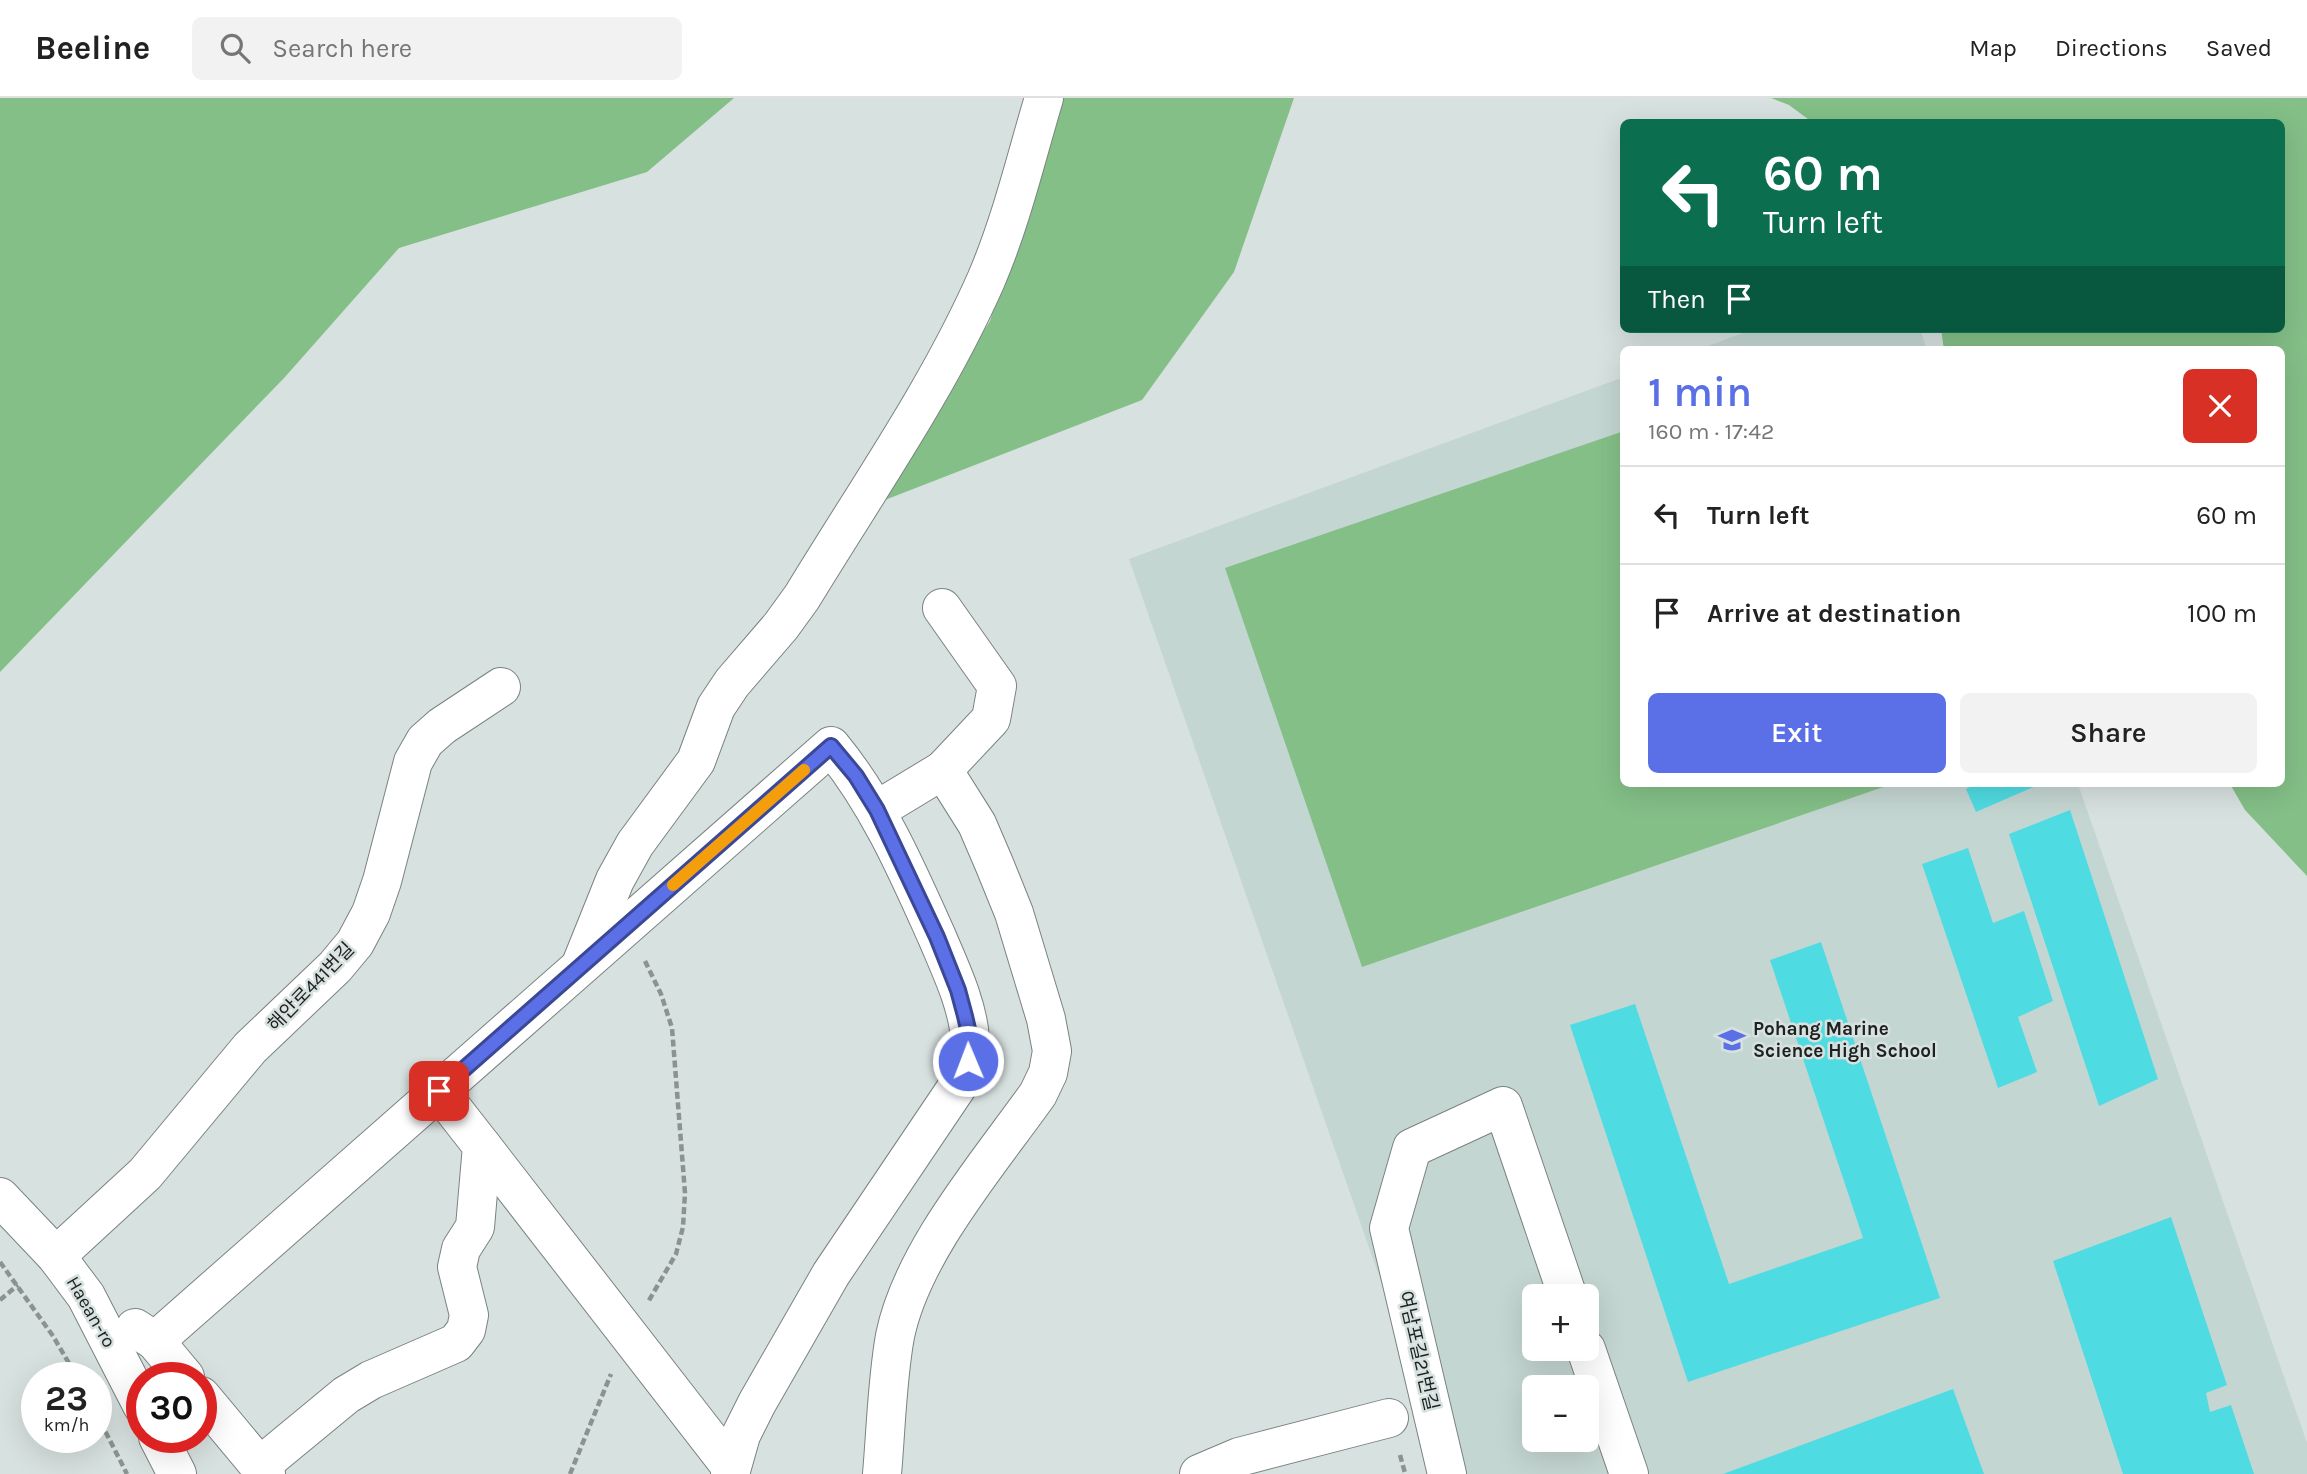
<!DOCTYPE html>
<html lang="en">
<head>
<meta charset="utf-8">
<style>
	body { margin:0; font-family:Karla,"Noto Sans KR",sans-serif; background:#f2f2f2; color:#222; height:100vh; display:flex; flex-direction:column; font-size:26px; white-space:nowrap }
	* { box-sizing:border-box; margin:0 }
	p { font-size:23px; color:#767676 }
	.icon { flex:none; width:38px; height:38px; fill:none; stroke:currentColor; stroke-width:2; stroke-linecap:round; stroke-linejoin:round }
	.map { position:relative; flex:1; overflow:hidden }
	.details { position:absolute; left:1620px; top:248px; width:665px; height:441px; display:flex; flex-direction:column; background:#fff; border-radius:10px; box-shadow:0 7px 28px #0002 }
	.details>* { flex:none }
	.top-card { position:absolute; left:1620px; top:21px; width:665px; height:214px; border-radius:10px; box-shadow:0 7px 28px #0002; background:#0b6e4f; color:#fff; overflow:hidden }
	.tools { position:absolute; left:1522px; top:1186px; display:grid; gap:14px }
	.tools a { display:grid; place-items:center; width:77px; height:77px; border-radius:10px; background:#fff; box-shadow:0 7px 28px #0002; font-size:35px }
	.speed { position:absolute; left:21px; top:1264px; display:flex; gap:14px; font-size:35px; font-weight:700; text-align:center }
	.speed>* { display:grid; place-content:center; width:91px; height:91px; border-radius:50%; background:#fff; box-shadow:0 7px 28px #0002; line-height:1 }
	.speed small { font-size:18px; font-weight:400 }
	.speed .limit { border:10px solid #d22; background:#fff; color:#111 }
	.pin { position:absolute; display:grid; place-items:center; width:60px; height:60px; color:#fff; margin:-30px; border-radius:14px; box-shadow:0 4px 10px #0006 }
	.me { position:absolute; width:77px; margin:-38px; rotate:359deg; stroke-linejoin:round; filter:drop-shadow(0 0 5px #0008) }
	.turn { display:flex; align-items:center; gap:24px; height:147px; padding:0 28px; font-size:32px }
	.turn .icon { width:91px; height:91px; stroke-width:2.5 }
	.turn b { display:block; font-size:49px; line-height:60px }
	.then { display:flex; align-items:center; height:66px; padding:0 28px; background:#0003; gap:14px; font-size:26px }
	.round { display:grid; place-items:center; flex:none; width:74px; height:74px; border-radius:10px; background:#f2f2f2 }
	.summary { display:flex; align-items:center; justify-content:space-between; height:119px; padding:0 28px }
	h1 { font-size:42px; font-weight:600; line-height:52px; color:#5b6fe6 }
	.action { display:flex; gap:14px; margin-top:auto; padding:14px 28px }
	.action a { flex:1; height:80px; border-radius:10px; background:#5b6fe6; color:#fff; font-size:28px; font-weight:600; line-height:80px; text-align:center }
	.action a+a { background:#f2f2f2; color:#222 }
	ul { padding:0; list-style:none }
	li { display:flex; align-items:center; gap:21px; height:98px; padding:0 28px; border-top:2px solid #e0e0e0 }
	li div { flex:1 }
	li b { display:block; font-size:26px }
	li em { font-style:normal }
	header { display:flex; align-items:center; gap:42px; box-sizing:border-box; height:98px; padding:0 35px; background:#fff; border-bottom:2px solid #e0e0e0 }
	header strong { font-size:33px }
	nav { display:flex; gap:38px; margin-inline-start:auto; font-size:24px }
	.search { width:490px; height:63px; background:#f2f2f2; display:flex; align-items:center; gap:18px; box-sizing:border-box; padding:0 24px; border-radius:10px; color:#767676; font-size:26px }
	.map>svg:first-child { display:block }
</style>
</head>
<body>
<header>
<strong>Beeline</strong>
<div class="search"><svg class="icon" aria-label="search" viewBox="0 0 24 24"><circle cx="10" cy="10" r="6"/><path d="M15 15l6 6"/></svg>Search here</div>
<nav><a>Map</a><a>Directions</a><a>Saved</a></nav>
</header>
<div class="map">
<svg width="2307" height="1376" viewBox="0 0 2307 1376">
	<rect width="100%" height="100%" fill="#d7e1df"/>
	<g fill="#c4d6d2" fill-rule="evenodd">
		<path d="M 1754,231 L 1920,231 L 1927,252 L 1697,252 Z"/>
		<path d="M 1624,279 L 1624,686 L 2078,686 L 2307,1345 L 2307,1376 L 1448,1376 L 1129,461 ZM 1535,1199 L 1587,1199 L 1587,1251 L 1535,1251 ZM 1535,1290 L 1587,1290 L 1587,1342 L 1535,1342 Z"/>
	</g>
	<g fill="#84bf87">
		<path d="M 0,0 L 734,0 L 647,74 L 399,150 L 285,279 L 0,574 Z"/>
		<path d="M 1057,0 L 1294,0 L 1234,174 L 1142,302 L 872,407 L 990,223 Z"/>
		<path d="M 1771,0 L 2307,0 L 2307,778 L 2245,712 L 2230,686 L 2282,686 L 2282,252 L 1944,252 L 1941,231 L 2282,231 L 2282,24 L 1812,24 L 1789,7 Z"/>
		<path d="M 1624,333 L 1624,686 L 1892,686 L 1362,869 L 1225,470 Z"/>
	</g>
	<g fill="#4fdbe2">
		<path d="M 1976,686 L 2040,686 L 1976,714 L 1966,691 Z"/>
		<path d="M 2070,712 L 2158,981 L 2099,1008 L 2009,736 Z"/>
		<path d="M 1968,750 L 1993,825 L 2024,813 L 2053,903 L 2018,919 L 2037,974 L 1998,990 L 1922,766 Z"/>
		<path d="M 1821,844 L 1940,1200 L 1688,1284 L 1570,927 L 1635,906 L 1729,1186 L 1863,1140 L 1770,862 Z"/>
		<path d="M 2171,1119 L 2227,1287 L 2206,1295 L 2210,1314 L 2231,1307 L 2254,1376 L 2123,1376 L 2053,1163 Z"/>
		<path d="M 1953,1291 L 1984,1376 L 1723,1376 Z"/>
	</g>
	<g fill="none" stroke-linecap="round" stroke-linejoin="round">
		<defs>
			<g id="minor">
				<path d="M 942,510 L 997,588 L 991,621 L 943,672"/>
				<path d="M 877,712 L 943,672 L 977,726 L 995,768 L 1014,815 L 1046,921 L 1052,953 L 1048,975 L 1038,996 C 989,1065 912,1154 895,1238 C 887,1282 886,1331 882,1376"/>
				<path d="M 582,864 L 615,782 L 635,746 L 696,663 L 716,609 L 732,585 L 781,528 L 802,499 C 865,395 937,293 986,182 C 1011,124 1026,60 1044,0"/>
				<path d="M 482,1048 L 731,1369"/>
				<path d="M 0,1099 L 56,1158 L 86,1198 L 142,1307"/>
				<path d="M 56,1158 L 145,1076 L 250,950 L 335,869 L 355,845 L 371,815 L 382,783 L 413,664 L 425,643 L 442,628 L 501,589"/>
				<path d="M 135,1230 L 155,1243 L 185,1279"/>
				<path d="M 155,1243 L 439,993"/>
				<path d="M 1586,1251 L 1629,1376"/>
				<path d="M 201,1298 L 266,1376"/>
				<path d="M 158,1339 L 177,1376"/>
				<path d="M 260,1368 L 346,1297 L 371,1282 L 456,1245 L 466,1232 L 469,1217 L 457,1169 L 461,1151 L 475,1129 L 482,1048 L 439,993 L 831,648 C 878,705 907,772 937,839 C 950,870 968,907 970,941 C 970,956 966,969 961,983 L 831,1176 L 757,1305 L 741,1337 L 730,1376"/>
				<path d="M 1199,1376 L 1239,1359 L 1389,1320"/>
				<path d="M 1447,1376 L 1389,1130 L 1412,1050 L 1503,1008 L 1568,1199"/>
			</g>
		</defs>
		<use href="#minor" stroke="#7a8381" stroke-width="40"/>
		<g stroke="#8b9391" stroke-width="4.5" stroke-dasharray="7 3.5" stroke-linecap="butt">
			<path d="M 645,863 L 661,896 L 672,930 L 685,1095 L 683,1129 L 676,1156 L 648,1204"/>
			<path d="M 0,1164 L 53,1238 L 77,1279"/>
			<path d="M 0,1202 L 18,1187"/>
			<path d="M 96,1315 L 127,1376"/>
			<path d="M 1400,1357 L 1405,1375"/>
			<path d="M 570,1376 L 611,1276"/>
		</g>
		<use href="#minor" stroke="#fff" stroke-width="38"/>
	</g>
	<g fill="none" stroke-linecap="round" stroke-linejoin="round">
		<defs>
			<path id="route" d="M 439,993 L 831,648 L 856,678 L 877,712 L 937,839 L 958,892 L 965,918 L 970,940 L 968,963"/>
		</defs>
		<use href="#route" stroke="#3b4896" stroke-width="18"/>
		<use href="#route" stroke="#5b6fe6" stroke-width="12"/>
		<path stroke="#f59e0b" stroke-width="12" d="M 673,787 L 804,672"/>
	</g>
	<defs>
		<symbol id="school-bare" viewBox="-9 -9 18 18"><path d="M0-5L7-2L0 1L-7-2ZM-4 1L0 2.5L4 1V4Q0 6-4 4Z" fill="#5b6fe6" stroke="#d7e1df" stroke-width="2.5" paint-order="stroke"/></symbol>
	</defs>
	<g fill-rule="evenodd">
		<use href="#school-bare" x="1713" y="923" width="38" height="38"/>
	</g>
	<g text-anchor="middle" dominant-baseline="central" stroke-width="5" stroke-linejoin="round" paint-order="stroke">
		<g font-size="19" fill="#1d2120" stroke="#d7e1df">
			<text transform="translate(311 889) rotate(-46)">해안로441번길</text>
			<text transform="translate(91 1214) rotate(60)">Haean-ro</text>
			<text transform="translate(1418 1253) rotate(77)">여남포길21번길</text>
		</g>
		<g font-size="19" font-weight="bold" fill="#1d2120" stroke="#d7e1df" text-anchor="start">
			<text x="1753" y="931">Pohang Marine<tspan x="1753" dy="22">Science High School</tspan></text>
		</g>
	</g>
</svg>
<div class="tools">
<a>+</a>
<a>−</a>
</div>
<div class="speed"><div>23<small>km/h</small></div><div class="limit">30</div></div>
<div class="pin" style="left:439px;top:993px;background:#d93025"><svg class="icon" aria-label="arrive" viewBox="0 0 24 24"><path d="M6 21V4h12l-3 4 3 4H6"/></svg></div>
<svg class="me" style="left:968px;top:963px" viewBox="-20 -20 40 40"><circle r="17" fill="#5b6fe6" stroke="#fff" stroke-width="3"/><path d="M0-11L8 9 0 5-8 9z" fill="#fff"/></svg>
<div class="top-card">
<div class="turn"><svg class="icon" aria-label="left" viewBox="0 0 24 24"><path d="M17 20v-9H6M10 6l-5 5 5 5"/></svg><div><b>60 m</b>Turn left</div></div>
<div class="then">Then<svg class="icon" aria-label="arrive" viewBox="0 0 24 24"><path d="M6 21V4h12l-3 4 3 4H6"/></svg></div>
</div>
<section class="details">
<div class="summary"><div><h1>1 min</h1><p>160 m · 17:42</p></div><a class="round" style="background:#d93025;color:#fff"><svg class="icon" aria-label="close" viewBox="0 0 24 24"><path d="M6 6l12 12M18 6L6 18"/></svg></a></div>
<ul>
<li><svg class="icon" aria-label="left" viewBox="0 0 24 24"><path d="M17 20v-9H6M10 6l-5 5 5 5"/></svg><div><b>Turn left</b></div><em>60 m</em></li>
<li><svg class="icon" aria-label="arrive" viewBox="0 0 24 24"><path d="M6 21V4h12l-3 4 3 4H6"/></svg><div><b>Arrive at destination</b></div><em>100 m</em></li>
</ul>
<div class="action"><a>Exit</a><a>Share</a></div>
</section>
</div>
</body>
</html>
